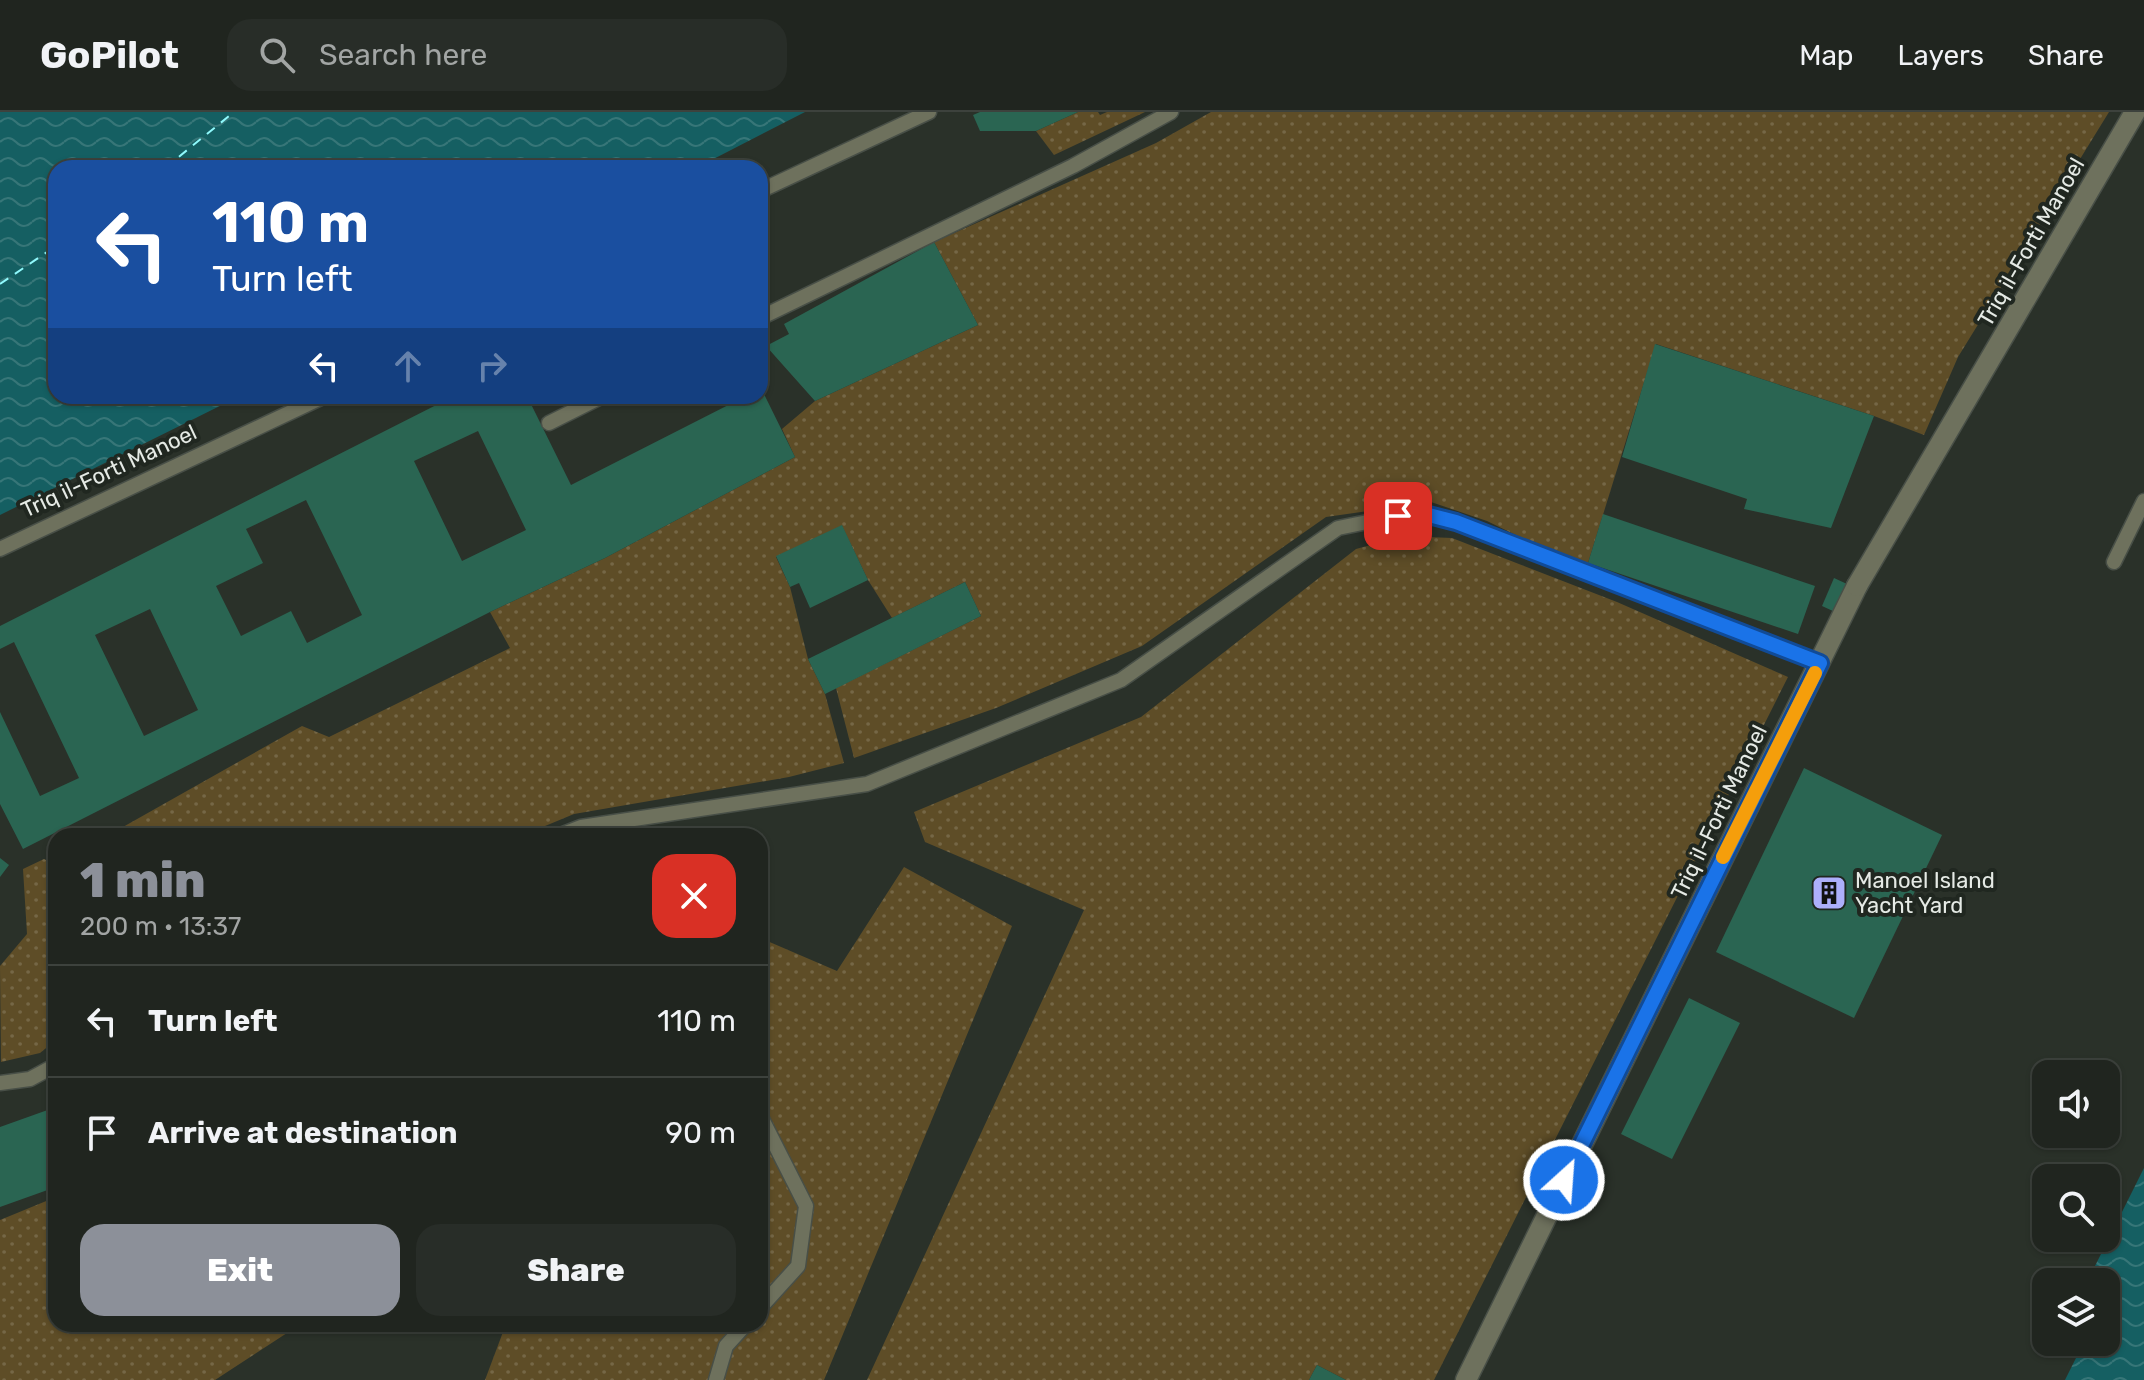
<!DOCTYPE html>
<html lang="en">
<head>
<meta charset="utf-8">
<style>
	body { margin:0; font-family:Rubik,sans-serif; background:#282d28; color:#f1f3f6; height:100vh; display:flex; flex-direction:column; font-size:30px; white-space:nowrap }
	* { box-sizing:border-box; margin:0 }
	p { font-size:26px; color:#a2a5a4 }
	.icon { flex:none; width:44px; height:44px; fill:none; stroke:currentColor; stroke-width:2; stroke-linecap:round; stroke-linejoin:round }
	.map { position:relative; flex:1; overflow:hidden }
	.drawer { position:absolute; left:48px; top:716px; width:720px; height:504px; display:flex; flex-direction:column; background:#20251f; border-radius:24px; box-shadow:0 2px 6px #0004,0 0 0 2px #3d423d }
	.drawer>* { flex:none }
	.top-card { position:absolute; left:48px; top:48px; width:720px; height:244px; border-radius:24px; box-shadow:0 2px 6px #0004,0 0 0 2px #3d423d; background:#1a4fa0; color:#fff; overflow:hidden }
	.buttons { position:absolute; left:2032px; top:948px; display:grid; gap:16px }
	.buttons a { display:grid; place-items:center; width:88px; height:88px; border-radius:16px; background:#20251f; box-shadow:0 2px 6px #0004,0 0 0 2px #3d423d; font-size:40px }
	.pin { position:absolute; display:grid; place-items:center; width:68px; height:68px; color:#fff; margin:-34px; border-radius:16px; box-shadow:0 4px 12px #0006 }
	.me { position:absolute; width:88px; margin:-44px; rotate:26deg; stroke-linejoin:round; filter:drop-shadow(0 0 6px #0008) }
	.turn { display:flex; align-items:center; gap:28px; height:168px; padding:0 32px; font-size:36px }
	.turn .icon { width:104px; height:104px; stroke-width:2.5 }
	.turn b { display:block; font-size:56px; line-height:68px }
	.lanes { display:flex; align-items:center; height:76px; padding:0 32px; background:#0003; justify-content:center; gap:40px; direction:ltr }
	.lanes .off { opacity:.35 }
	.round { display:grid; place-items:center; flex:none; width:84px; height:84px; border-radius:24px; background:#282d28 }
	.headline { display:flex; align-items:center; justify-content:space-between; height:136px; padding:0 32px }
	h1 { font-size:48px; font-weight:800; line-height:60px; color:#8c9099 }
	.button { display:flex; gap:16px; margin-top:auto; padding:16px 32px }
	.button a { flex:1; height:92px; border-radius:24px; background:#8c9099; color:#fff; font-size:32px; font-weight:800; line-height:92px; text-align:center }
	.button a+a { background:#282d28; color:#f1f3f6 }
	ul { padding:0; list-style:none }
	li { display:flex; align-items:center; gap:24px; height:112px; padding:0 32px; border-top:2px solid #3d423d }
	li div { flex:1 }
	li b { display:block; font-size:30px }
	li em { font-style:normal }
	header { display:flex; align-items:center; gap:48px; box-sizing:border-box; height:112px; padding:0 40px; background:#20251f; border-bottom:2px solid #3d423d }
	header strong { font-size:38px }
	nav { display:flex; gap:44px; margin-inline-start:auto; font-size:28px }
	.search { width:560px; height:72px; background:#282d28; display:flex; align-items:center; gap:20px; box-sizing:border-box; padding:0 28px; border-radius:24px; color:#a2a5a4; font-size:30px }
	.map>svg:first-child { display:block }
</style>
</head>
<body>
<header>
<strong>GoPilot</strong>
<div class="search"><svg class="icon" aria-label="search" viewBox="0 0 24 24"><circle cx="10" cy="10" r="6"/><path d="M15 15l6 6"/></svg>Search here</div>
<nav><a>Map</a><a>Layers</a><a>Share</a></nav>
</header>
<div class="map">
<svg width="2144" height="1268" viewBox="0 0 2144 1268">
	<defs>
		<pattern id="grass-dots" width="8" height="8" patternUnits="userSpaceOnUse" patternTransform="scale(2)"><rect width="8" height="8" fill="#5e4d27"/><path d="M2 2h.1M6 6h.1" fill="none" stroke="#756746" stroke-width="1.8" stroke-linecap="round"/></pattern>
		<pattern id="water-waves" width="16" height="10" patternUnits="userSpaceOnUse" patternTransform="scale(2)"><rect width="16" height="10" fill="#155f62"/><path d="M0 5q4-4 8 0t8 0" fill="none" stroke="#377678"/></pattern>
	</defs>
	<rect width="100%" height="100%" fill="#2a3129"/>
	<g fill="url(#grass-dots)">
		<path d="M 1078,0 L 1098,0 L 1100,3 L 1107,0 L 1145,0 L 1054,43 L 1036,19 Z"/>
		<path d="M 1211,0 L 2109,0 L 1958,245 L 1924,323 L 1874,304 L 1656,232 L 1588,451 L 1555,442 L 1487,409 L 1431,390 L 1326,405 L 1142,534 L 996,596 L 854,646 L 836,576 L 981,504 L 965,470 L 892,506 L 868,468 L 842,414 L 776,445 L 790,475 L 808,547 L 825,582 L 844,651 L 789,665 L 574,702 L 521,724 L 107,724 L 302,614 L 329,625 L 510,536 L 490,500 L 605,446 L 795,345 L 782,317 L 815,289 L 978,213 L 934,130 L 1156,31 Z"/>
		<path d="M 1404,424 L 1452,426 L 1617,490 L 1788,565 L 1434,1268 L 1346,1268 L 1317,1253 L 1309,1268 L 867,1268 L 1084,798 L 925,730 L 914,700 L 1141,605 L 1356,437 Z"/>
		<path d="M 44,747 L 56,753 L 56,928 L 40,941 L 1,950 L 0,854 L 27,822 L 23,757 Z"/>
		<path d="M 904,755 L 1012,814 L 824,1268 L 485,1268 L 506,1212 L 760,1212 L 760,826 L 837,859 Z"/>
		<path d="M 56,1085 L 56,1212 L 309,1212 L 287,1221 L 215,1268 L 0,1268 L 0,1108 Z"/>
	</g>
	<g fill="url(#water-waves)">
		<path d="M 0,0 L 805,0 L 696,56 L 56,56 L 56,284 L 240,284 L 0,403 Z"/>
		<path d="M 2144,1056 L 2144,1268 L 2065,1268 L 2084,1230 L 2106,1230 L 2106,1170 L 2087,1170 Z"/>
	</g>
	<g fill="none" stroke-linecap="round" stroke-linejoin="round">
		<g stroke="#8ff9fc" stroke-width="2" stroke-dasharray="10 8" stroke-linecap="butt">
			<path d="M 165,56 L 234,0"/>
			<path d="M 0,172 L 56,134"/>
		</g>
	</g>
	<g fill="#2a6552" fill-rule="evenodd">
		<path d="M 980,0 L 1078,0 L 1036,19 L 980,19 L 973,3 Z"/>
		<path d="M 934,130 L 978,213 L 815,289 L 766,234 L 789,222 L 784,212 Z"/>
		<path d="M 1655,232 L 1874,304 L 1831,416 L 1744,397 L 1747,387 L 1622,345 Z"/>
		<path d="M 760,274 L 795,345 L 605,446 L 490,500 L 23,737 L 0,692 L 0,600 L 40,684 L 79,666 L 14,530 L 0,537 L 0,514 L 454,284 L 527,284 L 571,373 L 746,284 L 760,284 ZM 478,319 L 526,418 L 462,449 L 414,349 ZM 306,388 L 362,503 L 307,531 L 291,499 L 241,524 L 216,474 L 263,451 L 246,417 ZM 150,497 L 198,598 L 144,624 L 95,523 Z"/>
		<path d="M 1603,402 L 1815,474 L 1798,522 L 1588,451 Z"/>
		<path d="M 842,413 L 868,468 L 810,496 L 799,471 L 790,475 L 776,444 Z"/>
		<path d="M 1834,466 L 1847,472 L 1835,500 L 1822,494 Z"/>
		<path d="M 965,470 L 981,504 L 825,582 L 808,547 Z"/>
		<path d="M 1804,656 L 1942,723 L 1854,906 L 1716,840 Z"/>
		<path d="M 0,746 L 9,753 L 0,765 Z"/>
		<path d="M 1689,886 L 1740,911 L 1672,1047 L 1621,1022 Z"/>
		<path d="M 56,995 L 56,1075 L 0,1095 L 0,1015 Z"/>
		<path d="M 1317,1253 L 1346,1268 L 1309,1268 Z"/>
	</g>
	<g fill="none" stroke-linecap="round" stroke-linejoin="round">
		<defs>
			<g id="service">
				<path d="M 760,79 L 929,0"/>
				<path d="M 760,206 L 1073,54 L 1171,0"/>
				<path d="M 549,311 L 603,284"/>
				<path d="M 0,437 L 325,284"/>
				<path d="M 2114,450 L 2144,389"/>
				<path d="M 558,724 L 581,715 L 867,672 L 1121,568 L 1338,416 L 1417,400 L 1456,410 L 1820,551"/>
				<path d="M 0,971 L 30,967 L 56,953"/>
				<path d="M 760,1003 L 806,1094 L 798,1154 L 760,1196"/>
				<path d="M 716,1268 L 726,1234 L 746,1212"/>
			</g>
			<path id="minor" d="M 1466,1268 L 1857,474"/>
			<path id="tertiary" d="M 1857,474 L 2135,0"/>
		</defs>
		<use href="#service" stroke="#484f47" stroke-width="17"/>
		<use href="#minor" stroke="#484f47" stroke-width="23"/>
		<use href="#tertiary" stroke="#484f47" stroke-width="23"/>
		<use href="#service" stroke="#6e715d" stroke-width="14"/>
		<use href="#minor" stroke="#6e715d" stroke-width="20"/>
		<use href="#tertiary" stroke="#6e715d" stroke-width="20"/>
	</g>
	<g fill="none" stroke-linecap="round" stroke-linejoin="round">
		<defs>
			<path id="route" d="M 1398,404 L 1417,400 L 1456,410 L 1820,551 L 1564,1068"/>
		</defs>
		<use href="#route" stroke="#114b97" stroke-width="20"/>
		<use href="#route" stroke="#1a73e8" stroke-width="14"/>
		<path stroke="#f59e0b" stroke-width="14" d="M 1723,745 L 1815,561"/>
	</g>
	<defs>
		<symbol id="building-square" viewBox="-11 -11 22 22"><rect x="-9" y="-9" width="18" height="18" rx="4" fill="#adaffb" stroke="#202720"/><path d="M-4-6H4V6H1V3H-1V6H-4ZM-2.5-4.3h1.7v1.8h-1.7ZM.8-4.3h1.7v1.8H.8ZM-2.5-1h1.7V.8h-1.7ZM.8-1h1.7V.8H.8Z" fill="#111"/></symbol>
	</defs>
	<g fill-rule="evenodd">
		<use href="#building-square" x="1809" y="761" width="40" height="40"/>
	</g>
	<g text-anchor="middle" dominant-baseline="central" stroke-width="8" stroke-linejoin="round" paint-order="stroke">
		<g font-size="22" fill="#e5eae5" stroke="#202720">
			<text transform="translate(2031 130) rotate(-60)">Triq il-Forti Manoel</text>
			<text transform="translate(109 359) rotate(-25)">Triq il-Forti Manoel</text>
			<text transform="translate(1719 700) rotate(-64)">Triq il-Forti Manoel</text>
		</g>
		<g font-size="22" fill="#e5eae5" stroke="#202720" text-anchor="start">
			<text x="1855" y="768">Manoel Island<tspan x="1855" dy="25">Yacht Yard</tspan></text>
		</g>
	</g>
</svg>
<div class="buttons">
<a><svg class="icon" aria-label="sound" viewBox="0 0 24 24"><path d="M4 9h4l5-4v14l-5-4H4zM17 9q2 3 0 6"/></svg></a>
<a><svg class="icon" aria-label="search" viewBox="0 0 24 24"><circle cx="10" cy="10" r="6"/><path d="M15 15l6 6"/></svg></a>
<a><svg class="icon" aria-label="layers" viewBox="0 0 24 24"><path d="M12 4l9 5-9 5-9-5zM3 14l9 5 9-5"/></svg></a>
</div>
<div class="pin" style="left:1398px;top:404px;background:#d93025"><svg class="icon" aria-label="arrive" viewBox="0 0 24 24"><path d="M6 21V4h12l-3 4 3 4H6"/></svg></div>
<svg class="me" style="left:1564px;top:1068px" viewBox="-20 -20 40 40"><circle r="17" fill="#1a73e8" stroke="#fff" stroke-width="3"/><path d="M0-11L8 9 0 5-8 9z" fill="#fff"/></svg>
<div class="top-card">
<div class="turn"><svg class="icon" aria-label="left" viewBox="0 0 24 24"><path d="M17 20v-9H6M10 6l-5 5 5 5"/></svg><div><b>110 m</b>Turn left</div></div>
<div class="lanes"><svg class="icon" aria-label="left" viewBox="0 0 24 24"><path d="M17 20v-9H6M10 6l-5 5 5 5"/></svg><svg class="icon off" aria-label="ahead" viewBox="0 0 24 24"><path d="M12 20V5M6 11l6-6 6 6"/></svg><svg class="icon off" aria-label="right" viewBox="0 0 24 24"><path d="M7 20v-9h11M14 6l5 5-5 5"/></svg></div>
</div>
<section class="drawer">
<div class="headline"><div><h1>1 min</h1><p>200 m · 13:37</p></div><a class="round" style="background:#d93025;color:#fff"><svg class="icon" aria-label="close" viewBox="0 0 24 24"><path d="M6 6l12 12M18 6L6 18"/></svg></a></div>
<ul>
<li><svg class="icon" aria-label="left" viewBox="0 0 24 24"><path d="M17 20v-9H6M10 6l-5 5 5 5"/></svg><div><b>Turn left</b></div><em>110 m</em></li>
<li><svg class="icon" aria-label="arrive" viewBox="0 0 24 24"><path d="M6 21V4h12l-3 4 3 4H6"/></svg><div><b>Arrive at destination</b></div><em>90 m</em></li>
</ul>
<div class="button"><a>Exit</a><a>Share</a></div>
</section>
</div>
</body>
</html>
